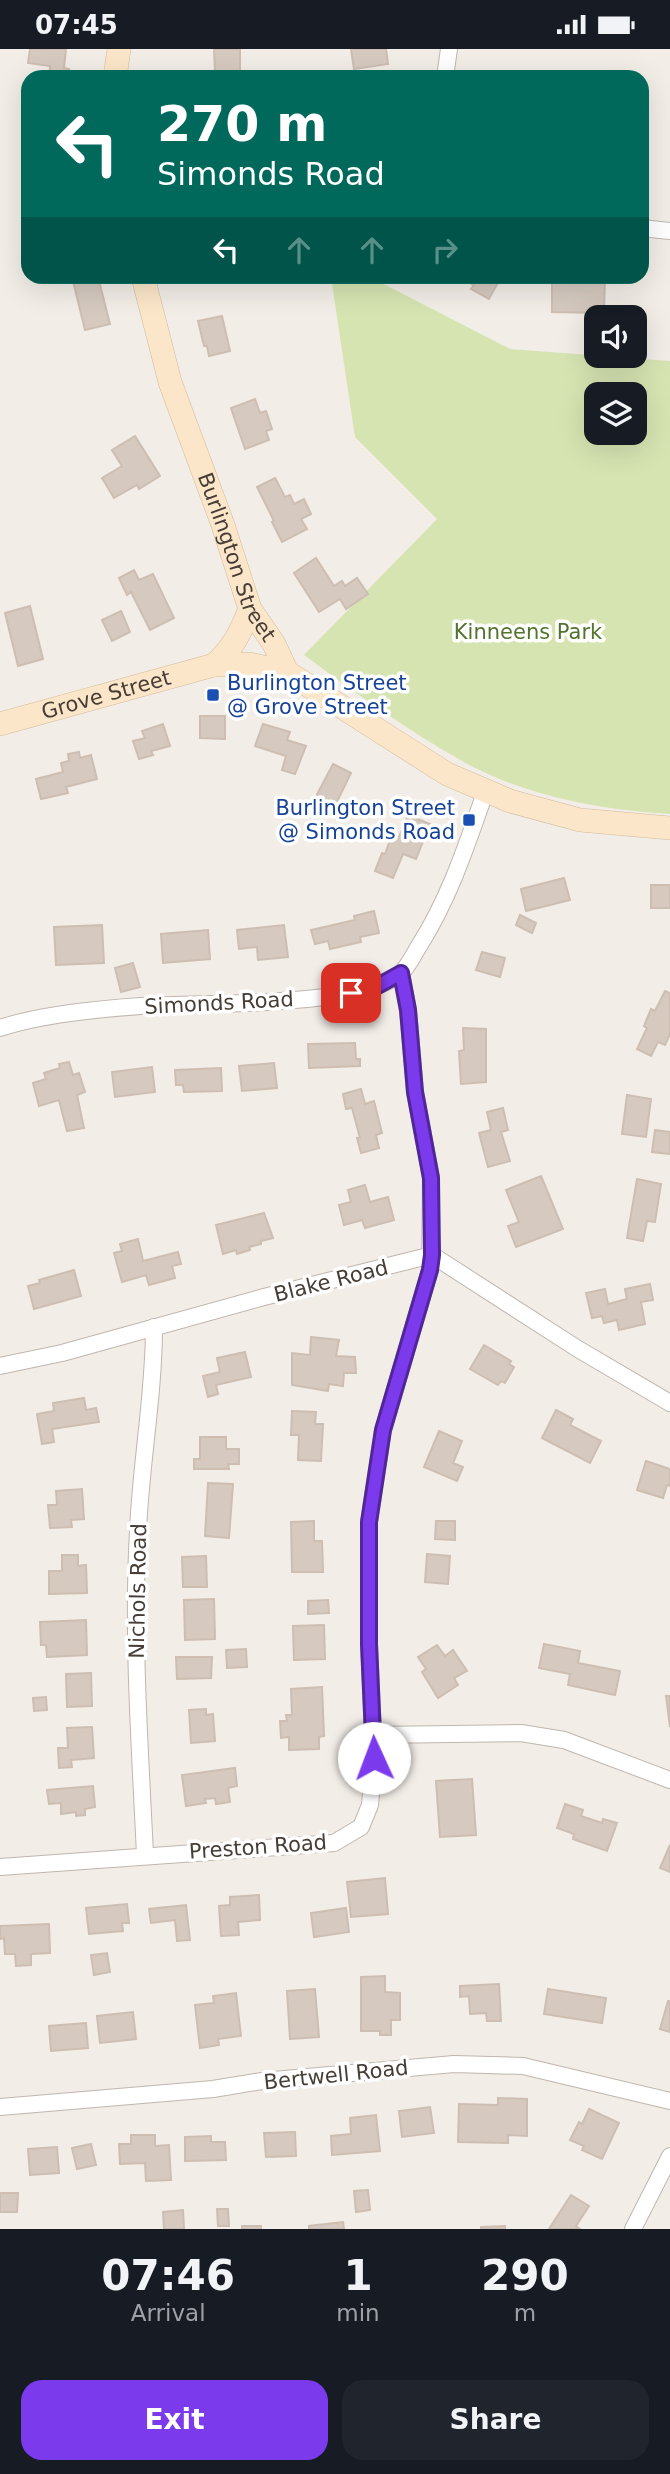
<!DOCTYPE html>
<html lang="en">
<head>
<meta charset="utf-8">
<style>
	body { margin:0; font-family:"DejaVu Sans",sans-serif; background:#20242c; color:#f1f3f6; height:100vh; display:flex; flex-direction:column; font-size:26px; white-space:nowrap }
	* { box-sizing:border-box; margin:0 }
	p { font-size:23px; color:#9ea1a6 }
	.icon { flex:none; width:38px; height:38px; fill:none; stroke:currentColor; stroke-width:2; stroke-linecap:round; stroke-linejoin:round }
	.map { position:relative; height:2180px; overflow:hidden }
	.details { display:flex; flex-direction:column; background:#171b24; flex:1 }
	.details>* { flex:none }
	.banner { position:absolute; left:21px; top:21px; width:628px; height:214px; border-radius:21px; box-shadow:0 7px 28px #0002; background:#00695c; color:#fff; overflow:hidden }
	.fabs { position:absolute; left:584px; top:256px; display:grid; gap:14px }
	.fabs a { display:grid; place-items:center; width:63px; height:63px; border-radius:14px; background:#171b24; box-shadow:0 7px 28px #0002; font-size:35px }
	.pin { position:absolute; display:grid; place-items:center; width:60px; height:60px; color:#fff; margin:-30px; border-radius:14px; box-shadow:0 4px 10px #0006 }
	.me { position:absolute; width:77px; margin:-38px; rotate:358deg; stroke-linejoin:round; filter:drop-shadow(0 0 5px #0008) }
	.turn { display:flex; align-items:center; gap:24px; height:147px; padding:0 21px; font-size:32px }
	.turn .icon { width:91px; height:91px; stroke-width:2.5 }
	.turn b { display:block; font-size:49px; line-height:60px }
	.lanes { display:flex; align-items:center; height:66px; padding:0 21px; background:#0003; justify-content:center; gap:35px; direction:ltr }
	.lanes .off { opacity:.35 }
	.eta { display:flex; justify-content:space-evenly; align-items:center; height:119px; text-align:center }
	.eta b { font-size:42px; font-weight:700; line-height:49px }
	.primary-button { display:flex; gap:14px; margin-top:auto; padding:14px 21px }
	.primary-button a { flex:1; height:80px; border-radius:21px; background:#7c3aed; color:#fff; font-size:28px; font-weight:700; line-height:80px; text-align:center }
	.primary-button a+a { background:#20242c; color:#f1f3f6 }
	.status { display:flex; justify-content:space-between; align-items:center; height:49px; padding:0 35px; background:#171b24; direction:ltr }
	.status svg { height:19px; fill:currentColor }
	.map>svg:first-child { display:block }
</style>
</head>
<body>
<div class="status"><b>07:45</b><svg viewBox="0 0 49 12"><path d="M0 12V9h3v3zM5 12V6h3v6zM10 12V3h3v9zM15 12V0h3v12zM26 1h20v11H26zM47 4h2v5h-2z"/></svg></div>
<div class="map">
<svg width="670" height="2180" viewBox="0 0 670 2180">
	<rect width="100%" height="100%" fill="#f2ede7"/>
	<path fill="#d6e4b2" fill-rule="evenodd" d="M 331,228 L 370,228 L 510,300 L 670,312 L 670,765 C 601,761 525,747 464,713 C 408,682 356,644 304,606 L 437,470 L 355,388 ZM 597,345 L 635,345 L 635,383 L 597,383 Z"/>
	<g fill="#d6cac0" stroke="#cdbeb1" stroke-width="2">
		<path d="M 30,0 L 66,0 L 64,19 L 69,20 L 68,28 L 49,28 L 50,17 L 28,14 Z"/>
		<path d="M 214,0 L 240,0 L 240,28 L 226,28 L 225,22 L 215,23 Z"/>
		<path d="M 351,0 L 386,0 L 388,15 L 354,20 Z"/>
		<path d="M 91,228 L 98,228 L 110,275 L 85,281 L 73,232 Z"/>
		<path d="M 458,228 L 501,228 L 489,250 L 471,240 L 474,236 Z"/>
		<path d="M 552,228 L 605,228 L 604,264 L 552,263 Z"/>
		<path d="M 222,267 L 230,302 L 209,307 L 207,297 L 204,297 L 198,272 Z"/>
		<path d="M 255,350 L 260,364 L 266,362 L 272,380 L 266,382 L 269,391 L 245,400 L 231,359 Z"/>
		<path d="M 135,387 L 160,427 L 139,440 L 137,436 L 114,449 L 102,429 L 122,417 L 112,401 Z"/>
		<path d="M 275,429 L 285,448 L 290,446 L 294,455 L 304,450 L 311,465 L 301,470 L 307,480 L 282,493 L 272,473 L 274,472 L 257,438 Z"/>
		<path d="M 316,509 L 334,537 L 342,532 L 345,537 L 357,529 L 368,545 L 346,560 L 340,550 L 319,563 L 294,524 Z"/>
		<path d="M 134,521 L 139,531 L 153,525 L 174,569 L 150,581 L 131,543 L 127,546 L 119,529 Z"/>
		<path d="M 30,557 L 43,610 L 18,617 L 5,564 Z"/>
		<path d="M 121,562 L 130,583 L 112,592 L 102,571 Z"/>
		<path d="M 200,667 L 225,667 L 225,690 L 200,689 Z"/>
		<path d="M 163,675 L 170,697 L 151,702 L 153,706 L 139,710 L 133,692 L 145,689 L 142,682 Z"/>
		<path d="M 263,675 L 290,683 L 287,691 L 306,697 L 295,725 L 282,721 L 286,707 L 255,697 Z"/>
		<path d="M 79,703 L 80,709 L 91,706 L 97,730 L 66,738 L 68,744 L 41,750 L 36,730 L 63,723 L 61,714 L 69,712 L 68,705 Z"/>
		<path d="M 333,715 L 351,724 L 332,763 L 313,753 Z"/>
		<path d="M 408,766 L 430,775 L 416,810 L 403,805 L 393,829 L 375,822 L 382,804 L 385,805 L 392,786 L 399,788 Z"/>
		<path d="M 564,829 L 570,851 L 526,862 L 521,840 Z"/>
		<rect x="651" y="836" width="19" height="23"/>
		<path d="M 374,862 L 379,884 L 360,888 L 361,893 L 330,900 L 328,892 L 315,895 L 311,881 L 355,871 L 354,867 Z"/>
		<path d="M 520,866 L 536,874 L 532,884 L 516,876 Z"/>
		<path d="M 102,876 L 104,914 L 56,916 L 54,878 Z"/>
		<path d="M 284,876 L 288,908 L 258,911 L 257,898 L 239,900 L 237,881 Z"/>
		<path d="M 208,881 L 210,910 L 163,914 L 161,885 Z"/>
		<path d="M 482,903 L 505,909 L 500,928 L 476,921 Z"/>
		<path d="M 133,914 L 140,938 L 121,943 L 115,919 Z"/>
		<path d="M 665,942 L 670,944 L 670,985 L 665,996 L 658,993 L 651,1007 L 637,1000 L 647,979 L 644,977 L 651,960 L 655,962 Z"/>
		<path d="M 463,979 L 486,980 L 486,1033 L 461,1035 L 459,1002 L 464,1001 Z"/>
		<path d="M 355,994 L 356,1010 L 360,1010 L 360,1017 L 309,1019 L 308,995 Z"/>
		<path d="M 69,1013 L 73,1026 L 79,1024 L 85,1043 L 77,1046 L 84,1079 L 67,1082 L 59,1051 L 39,1057 L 33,1034 L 46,1030 L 44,1024 L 60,1019 L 59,1015 Z"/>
		<path d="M 274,1014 L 277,1039 L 242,1042 L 239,1017 Z"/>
		<path d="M 152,1018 L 155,1043 L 115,1048 L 112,1023 Z"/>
		<path d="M 221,1019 L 222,1042 L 184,1043 L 183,1036 L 176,1036 L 175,1021 Z"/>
		<path d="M 361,1040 L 365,1055 L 374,1052 L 382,1084 L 376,1086 L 379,1099 L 361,1104 L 357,1089 L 360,1089 L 352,1059 L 346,1060 L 343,1045 Z"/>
		<path d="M 627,1046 L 651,1050 L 646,1088 L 622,1085 Z"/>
		<path d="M 503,1059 L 508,1081 L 501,1083 L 510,1112 L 488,1118 L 479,1084 L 491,1081 L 487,1063 Z"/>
		<path d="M 655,1081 L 670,1083 L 670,1105 L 652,1103 Z"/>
		<path d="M 541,1127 L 563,1180 L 516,1198 L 508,1177 L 519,1173 L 506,1141 Z"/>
		<path d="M 637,1130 L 661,1135 L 655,1173 L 647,1172 L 643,1192 L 627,1189 Z"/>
		<path d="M 365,1136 L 370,1153 L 388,1148 L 394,1171 L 365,1179 L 362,1171 L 344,1176 L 339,1156 L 351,1153 L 348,1141 Z"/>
		<path d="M 264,1164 L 273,1189 L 261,1192 L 261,1195 L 249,1198 L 250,1201 L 237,1205 L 236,1201 L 223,1205 L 216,1176 Z"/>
		<path d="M 138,1190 L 143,1212 L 178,1203 L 181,1215 L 172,1217 L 175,1229 L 149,1236 L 146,1226 L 122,1233 L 114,1204 L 122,1202 L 120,1195 Z"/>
		<path d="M 74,1221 L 81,1247 L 34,1260 L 28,1237 L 40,1234 L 39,1231 Z"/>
		<path d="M 650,1235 L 653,1251 L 641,1253 L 645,1275 L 619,1281 L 617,1271 L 604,1274 L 602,1267 L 592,1269 L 586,1244 L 605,1240 L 608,1255 L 627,1250 L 625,1240 Z"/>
		<path d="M 311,1288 L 339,1291 L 336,1307 L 355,1308 L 356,1324 L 344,1324 L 343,1337 L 329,1335 L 328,1342 L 292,1336 L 292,1304 L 310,1306 Z"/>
		<path d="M 484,1296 L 511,1312 L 509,1315 L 514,1318 L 505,1334 L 501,1332 L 498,1336 L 470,1320 Z"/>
		<path d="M 245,1303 L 251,1328 L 216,1336 L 218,1345 L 208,1348 L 203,1327 L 220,1323 L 217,1309 Z"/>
		<path d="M 84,1349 L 86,1361 L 96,1359 L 99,1373 L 52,1380 L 54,1393 L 42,1395 L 37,1365 L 54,1362 L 53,1354 Z"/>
		<path d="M 556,1361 L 573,1370 L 570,1376 L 601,1392 L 590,1414 L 542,1389 Z"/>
		<path d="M 292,1362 L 316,1363 L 315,1375 L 323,1375 L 321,1412 L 298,1411 L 299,1386 L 291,1386 Z"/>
		<path d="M 439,1382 L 462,1392 L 453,1414 L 463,1418 L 457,1432 L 424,1418 Z"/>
		<path d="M 200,1388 L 226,1388 L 226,1400 L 239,1400 L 239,1415 L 228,1415 L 229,1420 L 194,1420 L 194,1410 L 200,1410 Z"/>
		<path d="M 646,1412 L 670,1420 L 670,1437 L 667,1436 L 663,1449 L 637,1441 Z"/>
		<path d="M 208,1434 L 233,1435 L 229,1489 L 205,1487 Z"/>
		<path d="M 82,1440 L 84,1470 L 71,1471 L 72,1478 L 50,1479 L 48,1456 L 57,1456 L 56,1442 Z"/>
		<path d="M 314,1472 L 314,1492 L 322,1492 L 323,1523 L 292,1523 L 291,1473 Z"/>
		<path d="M 436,1472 L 455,1472 L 455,1491 L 435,1490 Z"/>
		<path d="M 427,1505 L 450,1507 L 448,1535 L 425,1533 Z"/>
		<path d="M 62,1506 L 78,1506 L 78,1517 L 86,1516 L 87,1544 L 49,1545 L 49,1522 L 62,1522 Z"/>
		<path d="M 206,1507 L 207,1538 L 183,1538 L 182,1508 Z"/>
		<path d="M 214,1550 L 215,1590 L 185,1591 L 184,1551 Z"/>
		<path d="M 328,1551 L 329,1564 L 308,1565 L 308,1552 Z"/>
		<path d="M 86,1571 L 87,1606 L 47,1608 L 46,1596 L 41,1596 L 40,1573 Z"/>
		<path d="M 324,1576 L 325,1610 L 294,1611 L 293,1577 Z"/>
		<path d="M 544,1595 L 580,1602 L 578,1614 L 620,1622 L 615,1646 L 568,1636 L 570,1625 L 539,1619 Z"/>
		<path d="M 437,1596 L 445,1607 L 453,1601 L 467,1622 L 454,1629 L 458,1636 L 438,1649 L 422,1623 L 426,1620 L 418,1608 Z"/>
		<path d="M 246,1600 L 247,1618 L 227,1619 L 226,1601 Z"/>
		<path d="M 176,1608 L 212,1608 L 211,1629 L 177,1630 Z"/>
		<path d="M 91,1624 L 92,1657 L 67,1658 L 66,1625 Z"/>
		<path d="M 322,1638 L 324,1687 L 319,1688 L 319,1700 L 289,1701 L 289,1688 L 281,1689 L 280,1672 L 287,1672 L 286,1666 L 292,1666 L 291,1640 Z"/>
		<path d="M 666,1647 L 670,1647 L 670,1678 Z"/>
		<path d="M 46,1648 L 47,1661 L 34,1662 L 33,1649 Z"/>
		<path d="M 206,1660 L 206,1666 L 213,1665 L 215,1692 L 191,1694 L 189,1661 Z"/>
		<path d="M 92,1678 L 94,1709 L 71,1711 L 72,1718 L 59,1719 L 58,1699 L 68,1699 L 67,1679 Z"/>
		<path d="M 235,1719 L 237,1737 L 228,1739 L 230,1753 L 216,1755 L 215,1749 L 205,1750 L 206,1754 L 186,1757 L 182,1726 Z"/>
		<path d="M 472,1730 L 476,1786 L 440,1788 L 436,1732 Z"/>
		<path d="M 93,1737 L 95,1758 L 85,1760 L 85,1766 L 76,1767 L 76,1763 L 61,1765 L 61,1754 L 49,1755 L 47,1741 Z"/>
		<path d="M 565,1755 L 583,1761 L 581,1767 L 602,1774 L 603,1770 L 617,1774 L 607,1802 L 573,1790 L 574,1785 L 557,1779 Z"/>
		<path d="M 670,1796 L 670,1823 L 660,1819 Z"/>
		<path d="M 385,1829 L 388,1865 L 351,1868 L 347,1833 Z"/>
		<path d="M 259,1846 L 260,1871 L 238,1873 L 239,1886 L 221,1887 L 219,1857 L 230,1856 L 230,1848 Z"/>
		<path d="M 127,1855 L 129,1874 L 122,1874 L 123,1882 L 89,1885 L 86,1859 Z"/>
		<path d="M 186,1856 L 190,1891 L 177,1892 L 175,1871 L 151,1874 L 149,1860 Z"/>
		<path d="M 346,1859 L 349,1883 L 314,1888 L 311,1864 Z"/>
		<path d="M 49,1875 L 50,1904 L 31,1905 L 31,1916 L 16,1917 L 15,1905 L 5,1905 L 4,1889 L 0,1890 L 0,1877 Z"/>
		<path d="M 107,1904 L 110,1923 L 94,1926 L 91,1906 Z"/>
		<path d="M 385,1927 L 385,1943 L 400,1944 L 400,1971 L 391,1971 L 391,1986 L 380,1986 L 380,1982 L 361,1982 L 361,1928 Z"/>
		<path d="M 499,1935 L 501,1972 L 487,1972 L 486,1964 L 470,1965 L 469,1947 L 460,1948 L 460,1937 Z"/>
		<path d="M 315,1940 L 319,1988 L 290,1990 L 287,1942 Z"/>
		<path d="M 548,1940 L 606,1949 L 602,1974 L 544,1965 Z"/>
		<path d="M 236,1944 L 241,1987 L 218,1990 L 219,1996 L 200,1999 L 195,1956 L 214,1954 L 213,1947 Z"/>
		<path d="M 668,1952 L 670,1952 L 670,1983 L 660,1980 Z"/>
		<path d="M 133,1963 L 136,1990 L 100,1994 L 97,1967 Z"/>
		<path d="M 86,1974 L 88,1999 L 51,2002 L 49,1977 Z"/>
		<path d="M 498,2049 L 527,2050 L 527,2087 L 508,2086 L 508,2094 L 458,2093 L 459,2055 L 498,2056 Z"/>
		<path d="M 430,2058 L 434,2084 L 402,2088 L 399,2062 Z"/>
		<path d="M 589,2060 L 619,2074 L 602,2110 L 582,2101 L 584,2097 L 570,2091 L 579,2073 L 582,2075 Z"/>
		<path d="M 376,2066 L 380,2102 L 332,2106 L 331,2087 L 351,2085 L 350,2069 Z"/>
		<path d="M 295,2083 L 296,2107 L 266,2108 L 264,2084 Z"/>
		<path d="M 131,2086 L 155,2086 L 155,2097 L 169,2096 L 171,2131 L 146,2132 L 145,2114 L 120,2115 L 119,2095 L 131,2095 Z"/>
		<path d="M 211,2087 L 211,2093 L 225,2093 L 226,2111 L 185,2112 L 185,2088 Z"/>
		<path d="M 91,2095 L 96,2116 L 77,2120 L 72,2099 Z"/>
		<path d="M 57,2098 L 59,2124 L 30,2126 L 28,2100 Z"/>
		<path d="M 368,2141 L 370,2161 L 356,2163 L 354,2142 Z"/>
		<path d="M 0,2144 L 18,2144 L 17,2163 L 0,2163 Z"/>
		<path d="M 571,2146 L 589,2157 L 576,2177 L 580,2180 L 549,2180 Z"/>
		<path d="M 217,2160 L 228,2160 L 229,2177 L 218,2177 Z"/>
		<path d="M 183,2161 L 184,2180 L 164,2180 L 163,2163 Z"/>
		<path d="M 343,2173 L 344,2180 L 309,2180 L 309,2177 Z"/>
		<rect x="242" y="2177" width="19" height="3"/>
		<path d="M 505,2177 L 505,2180 L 481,2180 L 481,2178 Z"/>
	</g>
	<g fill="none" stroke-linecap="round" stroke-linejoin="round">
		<defs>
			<g id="street">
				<path d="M 445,28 L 449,0"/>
				<path d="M 642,179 L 670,182"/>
				<path d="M 0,979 C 42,965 97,960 141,957 C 195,954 367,959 402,923 C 409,916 414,905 419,897 C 450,848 467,795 486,741"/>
				<path d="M 0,1317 L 62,1304 L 264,1248 L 432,1206 L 578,1300 L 670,1354"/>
				<path d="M 374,1686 L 521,1684 L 564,1691 L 670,1731"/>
				<path d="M 145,1806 C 140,1698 132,1589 138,1481 C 141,1413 154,1346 154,1278"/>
				<path d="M 0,1818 L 334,1794 L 361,1778 L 370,1756 L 374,1709 L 369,1595 L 369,1473 L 383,1381 L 430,1221 L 431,1129 L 415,1043 L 408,961 L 401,924"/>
				<path d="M 0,2058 L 213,2040 L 262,2032 L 454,2015 L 523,2017 L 670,2052"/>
				<path d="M 633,2180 L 670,2107"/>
			</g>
			<g id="secondary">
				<path d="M 115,28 L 119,0"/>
				<path id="s1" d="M 143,228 L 170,333 L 223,476 L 250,560 L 274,595 L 287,623 L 447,725 L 510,752 L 580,771 L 670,779"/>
				<path d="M 214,616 C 233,600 241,582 250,560"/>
				<path id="s2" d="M 0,675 L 214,616 L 249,615 L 287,623"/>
			</g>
		</defs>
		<use href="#street" stroke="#c0b6ad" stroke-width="18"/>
		<use href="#secondary" stroke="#d2bb9c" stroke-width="24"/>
		<use href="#street" stroke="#fff" stroke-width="16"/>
		<use href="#secondary" stroke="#fbe6c9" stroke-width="23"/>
	</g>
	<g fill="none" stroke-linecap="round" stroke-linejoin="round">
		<defs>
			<path id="route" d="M 351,944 L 374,939 L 401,924 L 408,961 L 415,1043 L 431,1129 L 432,1206 L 430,1221 L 383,1381 L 369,1473 L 369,1595 L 374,1709"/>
		</defs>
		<use href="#route" stroke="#51269a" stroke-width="18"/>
		<use href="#route" stroke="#7c3aed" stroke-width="12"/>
	</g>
	<g fill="#1a4fb4" stroke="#fff" stroke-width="2.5">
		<rect x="206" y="639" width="14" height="14" rx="3.5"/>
		<rect x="462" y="764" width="14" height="14" rx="3.5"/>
	</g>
	<g text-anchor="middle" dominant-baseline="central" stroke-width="7" stroke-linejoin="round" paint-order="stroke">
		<g font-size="21" fill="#453d36" stroke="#fff">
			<text stroke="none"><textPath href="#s1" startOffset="296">Burlington Street</textPath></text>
			<text stroke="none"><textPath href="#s2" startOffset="110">Grove Street</textPath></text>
			<text transform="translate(219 954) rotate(-3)">Simonds Road</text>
			<text transform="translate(331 1232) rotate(-14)">Blake Road</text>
			<text transform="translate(138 1542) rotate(-89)">Nichols Road</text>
			<text transform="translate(258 1798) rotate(-4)">Preston Road</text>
			<text transform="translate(336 2026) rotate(-6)">Bertwell Road</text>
		</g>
		<g font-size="21" fill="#53732e" stroke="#fff">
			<text x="528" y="583">Kinneens Park</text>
		</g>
		<g font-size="21" fill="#164399" stroke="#fff" text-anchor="start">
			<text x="227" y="634">Burlington Street<tspan x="227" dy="24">@ Grove Street</tspan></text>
			<text x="455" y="759" text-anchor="end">Burlington Street<tspan x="455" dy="24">@ Simonds Road</tspan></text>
		</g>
	</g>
</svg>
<div class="fabs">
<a><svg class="icon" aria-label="sound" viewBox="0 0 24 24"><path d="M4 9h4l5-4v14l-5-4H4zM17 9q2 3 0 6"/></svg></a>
<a><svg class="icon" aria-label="layers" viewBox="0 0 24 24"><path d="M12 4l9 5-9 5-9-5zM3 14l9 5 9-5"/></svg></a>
</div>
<div class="pin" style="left:351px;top:944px;background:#d93025"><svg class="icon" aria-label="arrive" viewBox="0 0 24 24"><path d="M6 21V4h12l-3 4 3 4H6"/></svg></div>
<svg class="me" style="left:374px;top:1709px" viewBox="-20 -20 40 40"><circle r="19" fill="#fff"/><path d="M0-13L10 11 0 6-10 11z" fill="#7c3aed"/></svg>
<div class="banner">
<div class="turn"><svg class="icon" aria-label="left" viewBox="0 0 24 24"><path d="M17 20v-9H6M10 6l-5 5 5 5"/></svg><div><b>270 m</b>Simonds Road</div></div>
<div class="lanes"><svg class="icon" aria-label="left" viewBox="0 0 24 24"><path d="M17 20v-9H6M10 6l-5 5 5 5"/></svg><svg class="icon off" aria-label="ahead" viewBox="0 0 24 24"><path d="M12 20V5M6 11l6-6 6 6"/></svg><svg class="icon off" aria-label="ahead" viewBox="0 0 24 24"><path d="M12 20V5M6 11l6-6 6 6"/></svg><svg class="icon off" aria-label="right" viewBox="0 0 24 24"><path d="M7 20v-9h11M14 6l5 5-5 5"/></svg></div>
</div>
</div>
<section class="details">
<div class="eta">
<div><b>07:46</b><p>Arrival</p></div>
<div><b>1</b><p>min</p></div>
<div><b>290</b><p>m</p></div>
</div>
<div class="primary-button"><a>Exit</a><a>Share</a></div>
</section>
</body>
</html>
